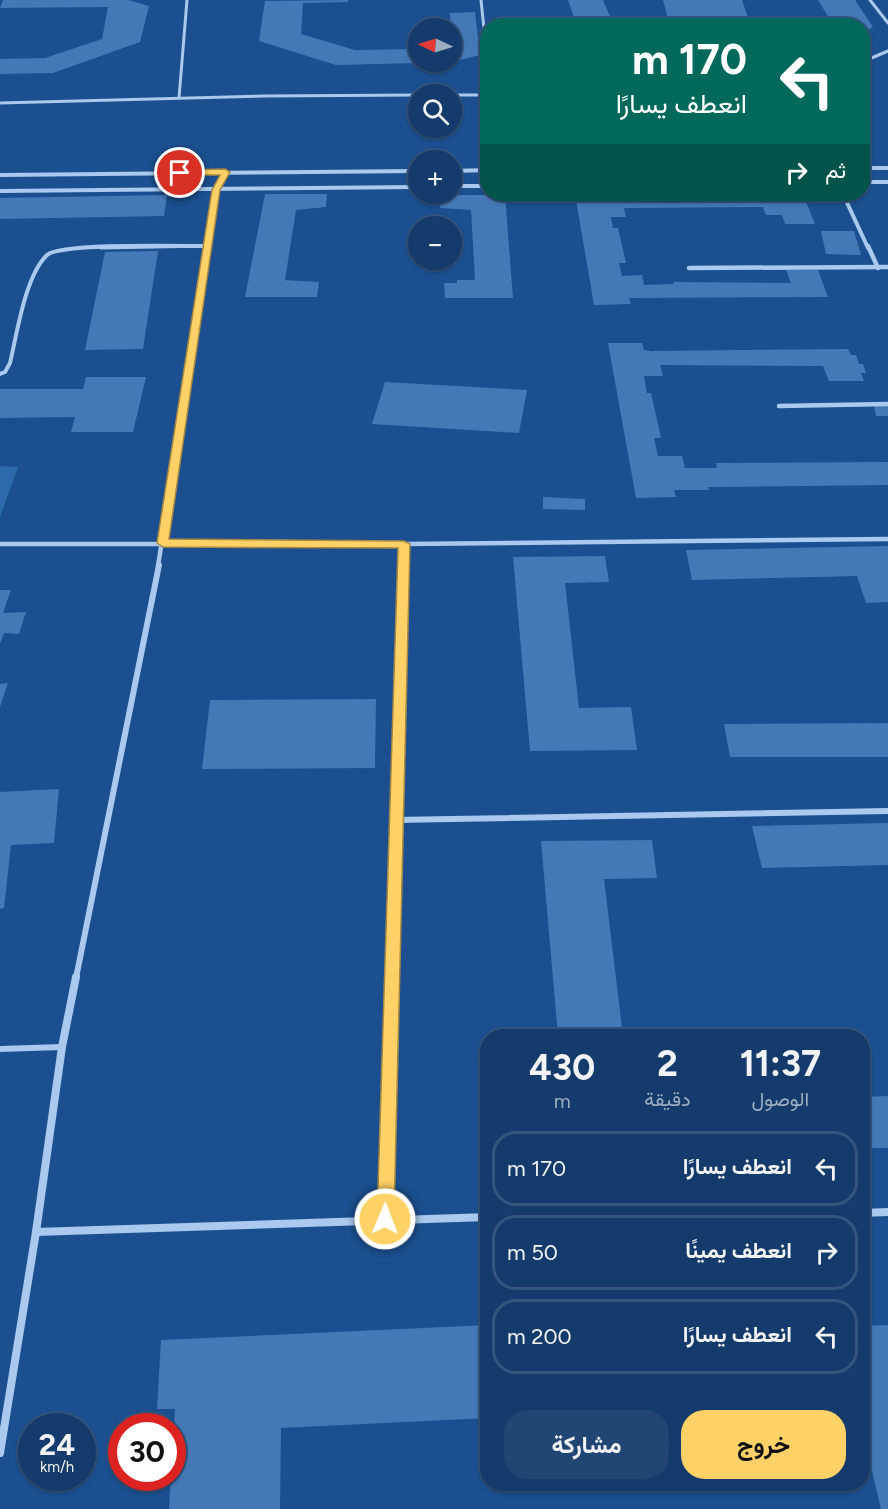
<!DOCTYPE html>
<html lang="ar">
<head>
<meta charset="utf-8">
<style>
	body { margin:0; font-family:Figtree,Vazirmatn,sans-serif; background:#214673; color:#f1f3f6; direction:rtl; height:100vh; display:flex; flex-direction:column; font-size:22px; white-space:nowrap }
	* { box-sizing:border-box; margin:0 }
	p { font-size:20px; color:#9dadc1 }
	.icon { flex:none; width:33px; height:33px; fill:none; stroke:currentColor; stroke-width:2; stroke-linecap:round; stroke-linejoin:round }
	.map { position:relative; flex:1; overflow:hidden; direction:ltr }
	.details { position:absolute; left:480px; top:1029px; width:390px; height:462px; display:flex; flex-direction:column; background:#143b6b; border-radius:24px; box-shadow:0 2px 4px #0004,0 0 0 2px #33557e; direction:rtl }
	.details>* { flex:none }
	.banner { position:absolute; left:480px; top:18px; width:390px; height:183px; border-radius:24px; box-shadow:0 2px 4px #0004,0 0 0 2px #33557e; direction:rtl; background:#00695c; color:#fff; overflow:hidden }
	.needle { width:39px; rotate:274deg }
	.fabs { position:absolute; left:408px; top:18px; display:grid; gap:12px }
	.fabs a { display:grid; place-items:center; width:54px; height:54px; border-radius:50%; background:#143b6b; box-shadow:0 2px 4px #0004,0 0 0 2px #33557e; font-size:30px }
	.speed { position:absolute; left:18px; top:1413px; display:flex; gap:12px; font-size:30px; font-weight:700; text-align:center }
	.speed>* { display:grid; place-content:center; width:78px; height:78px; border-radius:50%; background:#143b6b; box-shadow:0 2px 4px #0004,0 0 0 2px #33557e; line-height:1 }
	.speed small { font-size:15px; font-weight:400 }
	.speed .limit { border:9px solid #d22; background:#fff; color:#111 }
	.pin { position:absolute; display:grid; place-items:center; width:51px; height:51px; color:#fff; margin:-26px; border:3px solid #fff; border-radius:50%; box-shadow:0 2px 6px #0007 }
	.me { position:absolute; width:66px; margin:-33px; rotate:1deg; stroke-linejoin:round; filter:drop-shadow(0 0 4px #0008) }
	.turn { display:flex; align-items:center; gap:21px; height:126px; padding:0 24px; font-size:27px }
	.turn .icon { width:78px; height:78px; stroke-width:2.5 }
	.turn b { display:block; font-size:42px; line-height:51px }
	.then { display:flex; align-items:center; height:57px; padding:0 24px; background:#0003; gap:12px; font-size:22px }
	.eta { display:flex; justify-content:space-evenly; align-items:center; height:102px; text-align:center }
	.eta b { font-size:36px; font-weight:700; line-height:42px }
	.primary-button { display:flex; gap:12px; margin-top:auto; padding:12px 24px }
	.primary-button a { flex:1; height:69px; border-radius:24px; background:#ffd166; color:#111; font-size:24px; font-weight:700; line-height:69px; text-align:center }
	.primary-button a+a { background:#214673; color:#f1f3f6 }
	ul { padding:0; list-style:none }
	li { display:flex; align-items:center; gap:18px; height:75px; margin:0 12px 9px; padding:0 12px; border:3px solid #33557e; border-radius:24px }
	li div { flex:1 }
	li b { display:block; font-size:22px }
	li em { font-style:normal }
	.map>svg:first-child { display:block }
</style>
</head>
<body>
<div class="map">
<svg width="888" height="1509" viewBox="0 0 888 1509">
	<rect width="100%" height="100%" fill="#1b4f8f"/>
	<path fill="#2e69ad" d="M 0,466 L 18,467 L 0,517 Z"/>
	<g fill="#4478b7">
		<path d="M 3,0 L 128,0 L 149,6 L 140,42 L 53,73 L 0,74 L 0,59 L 45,58 L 102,39 L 108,7 L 0,8 Z"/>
		<path d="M 348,0 L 348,2 L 303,3 L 301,34 L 355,50 L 418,49 L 418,63 L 336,65 L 259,41 L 265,1 Z"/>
		<path d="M 568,0 L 603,0 L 614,26 L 577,26 Z"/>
		<path d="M 663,0 L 742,0 L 751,26 L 670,26 Z"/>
		<path d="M 818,0 L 855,0 L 873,27 L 862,33 L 862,26 L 834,26 Z"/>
		<path d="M 475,12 L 480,55 L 452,62 L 450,13 Z"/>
		<path d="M 265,194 L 327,194 L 326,207 L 296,210 L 285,280 L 319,282 L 317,297 L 245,297 Z"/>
		<path d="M 575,194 L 803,194 L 815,224 L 785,224 L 782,215 L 766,215 L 763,207 L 624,208 L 626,217 L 611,217 L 613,228 L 618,228 L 626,263 L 619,263 L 622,276 L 642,275 L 644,285 L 674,284 L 673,282 L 791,283 L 786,270 L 818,270 L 828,297 L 629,298 L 631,304 L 594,305 Z"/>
		<path d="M 167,195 L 164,216 L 0,219 L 0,198 Z"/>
		<path d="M 439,195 L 505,195 L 513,298 L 445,298 L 444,283 L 457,283 L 457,280 L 475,280 L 471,210 L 440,208 Z"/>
		<path d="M 821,231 L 854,231 L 861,255 L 826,254 Z"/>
		<path d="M 158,251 L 143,349 L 85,350 L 105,252 Z"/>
		<path d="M 608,343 L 642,343 L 644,350 L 650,351 L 848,349 L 851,355 L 856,355 L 859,364 L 863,364 L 866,373 L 861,373 L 864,381 L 829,381 L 823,366 L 660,365 L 663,376 L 644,376 L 647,393 L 651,393 L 661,438 L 654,438 L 658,456 L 682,456 L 685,468 L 717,468 L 716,463 L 888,462 L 888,485 L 708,487 L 709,490 L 674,490 L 676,497 L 636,498 Z"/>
		<path d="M 86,377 L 146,377 L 133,432 L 71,432 L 75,417 L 0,418 L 0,389 L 83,389 Z"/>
		<path d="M 385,382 L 527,390 L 519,433 L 372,424 Z"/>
		<path d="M 874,406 L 888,406 L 888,416 L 876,416 Z"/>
		<path d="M 543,497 L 585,499 L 585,510 L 543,509 Z"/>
		<path d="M 888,546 L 888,602 L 866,603 L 857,576 L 692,580 L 686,550 Z"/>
		<path d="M 605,556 L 609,582 L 565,583 L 579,708 L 631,707 L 637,750 L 530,751 L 513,557 Z"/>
		<path d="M 0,590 L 11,590 L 3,613 L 26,612 L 19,634 L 4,633 L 0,644 Z"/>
		<path d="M 8,683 L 0,707 L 0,684 Z"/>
		<path d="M 376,699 L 375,768 L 202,769 L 210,700 Z"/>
		<path d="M 888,723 L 888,757 L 730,757 L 724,724 Z"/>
		<path d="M 59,789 L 54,843 L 11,845 L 4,908 L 0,909 L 0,792 Z"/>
		<path d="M 888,823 L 888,865 L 762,868 L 752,826 Z"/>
		<path d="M 652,840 L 657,878 L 604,879 L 623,1036 L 558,1036 L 541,841 Z"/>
		<path d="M 888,1096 L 888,1148 L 862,1148 L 862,1097 Z"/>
		<path d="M 488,1325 L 488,1418 L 281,1428 L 280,1509 L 169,1509 L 175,1409 L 157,1409 L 161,1340 Z"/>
		<path d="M 888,1325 L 888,1509 L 881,1509 L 866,1446 L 862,1446 L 862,1326 Z"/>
	</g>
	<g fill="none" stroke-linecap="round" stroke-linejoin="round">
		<g stroke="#a9c9ee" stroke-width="3">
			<path d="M 481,0 L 488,67"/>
			<path d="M 870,0 L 888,23"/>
			<path d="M 862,62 L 888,51"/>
			<path d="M 452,95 L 488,95"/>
			<path d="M 179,98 L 187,0"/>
			<path d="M 0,103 L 265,96 L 418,95"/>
			<path d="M 101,248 L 207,246"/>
		</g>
		<path stroke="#a9c9ee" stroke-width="4" d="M 0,374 L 5,372 L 10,363 C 17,334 25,276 47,255 C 60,243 179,246 203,246"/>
		<path stroke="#a9c9ee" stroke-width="6" d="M 0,1049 L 62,1047"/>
		<g stroke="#a9c9ee" stroke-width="4">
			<path d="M 862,168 L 888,168"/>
			<path d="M 452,171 L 488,170"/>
			<path d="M 0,175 L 418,171"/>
			<path d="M 862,182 L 888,182"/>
			<path d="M 452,186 L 488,186"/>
			<path d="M 0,191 L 418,187"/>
			<path d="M 843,194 L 868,248"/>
			<path d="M 207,248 L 216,190 L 226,172"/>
		</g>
		<g stroke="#a9c9ee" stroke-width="4.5">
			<path d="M 868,246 L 878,268"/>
			<path d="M 689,268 L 888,267"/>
			<path d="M 779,406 L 888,404"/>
			<path d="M 0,544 L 404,544 L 888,539"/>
			<path d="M 158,566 L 208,246"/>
			<path d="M 403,566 L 404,544"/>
		</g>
		<g stroke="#a9c9ee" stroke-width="6">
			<path d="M 395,820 L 888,811"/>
			<path d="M 76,978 L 159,565"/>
			<path d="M 392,978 L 403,565"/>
		</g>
		<g stroke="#a9c9ee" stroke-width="8">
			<path d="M 862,1213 L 888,1212"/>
			<path d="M 385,1219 L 392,977"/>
			<path d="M 36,1232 L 488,1217"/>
			<path d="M 0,1453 L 36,1232 L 62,1047 L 76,977"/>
		</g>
	</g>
	<path fill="#ffd166" stroke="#a68842" stroke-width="1.5" d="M 225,169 L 230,172 L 220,190 L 169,539 L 404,541 L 410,544 L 394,1219 L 392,1224 L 385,1226 L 379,1224 L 377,1219 L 398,548 L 163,547 L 157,543 L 212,190 L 220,175 L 180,175 L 176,173 L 180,170 Z"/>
</svg>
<div class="fabs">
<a><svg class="needle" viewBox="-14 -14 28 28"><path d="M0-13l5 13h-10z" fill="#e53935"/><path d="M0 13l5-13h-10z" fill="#9dadc1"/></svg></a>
<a><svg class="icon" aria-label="search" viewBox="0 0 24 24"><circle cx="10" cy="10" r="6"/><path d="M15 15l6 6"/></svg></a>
<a>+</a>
<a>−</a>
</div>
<div class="speed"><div>24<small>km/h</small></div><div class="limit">30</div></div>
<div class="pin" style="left:180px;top:173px;background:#d93025"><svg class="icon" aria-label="arrive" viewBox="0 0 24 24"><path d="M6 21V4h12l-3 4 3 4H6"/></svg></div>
<svg class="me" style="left:385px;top:1219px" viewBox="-20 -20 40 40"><circle r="17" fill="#ffd166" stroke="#fff" stroke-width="3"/><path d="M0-11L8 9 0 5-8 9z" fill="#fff"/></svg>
<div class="banner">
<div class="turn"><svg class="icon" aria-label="left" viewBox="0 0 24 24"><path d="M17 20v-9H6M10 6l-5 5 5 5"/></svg><div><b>170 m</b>انعطف يسارًا</div></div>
<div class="then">ثم<svg class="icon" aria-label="right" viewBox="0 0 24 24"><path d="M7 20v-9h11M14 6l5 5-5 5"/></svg></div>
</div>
<section class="details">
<div class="eta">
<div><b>11:37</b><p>الوصول</p></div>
<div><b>2</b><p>دقيقة</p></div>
<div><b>430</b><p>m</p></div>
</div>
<ul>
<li><svg class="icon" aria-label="left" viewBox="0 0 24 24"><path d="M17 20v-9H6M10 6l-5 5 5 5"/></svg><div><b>انعطف يسارًا</b></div><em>170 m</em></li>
<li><svg class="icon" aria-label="right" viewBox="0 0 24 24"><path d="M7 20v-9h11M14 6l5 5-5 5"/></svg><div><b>انعطف يمينًا</b></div><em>50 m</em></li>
<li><svg class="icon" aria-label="left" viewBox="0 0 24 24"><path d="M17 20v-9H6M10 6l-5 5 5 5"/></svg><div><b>انعطف يسارًا</b></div><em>200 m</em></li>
</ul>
<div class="primary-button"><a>خروج</a><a>مشاركة</a></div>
</section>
</div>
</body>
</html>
